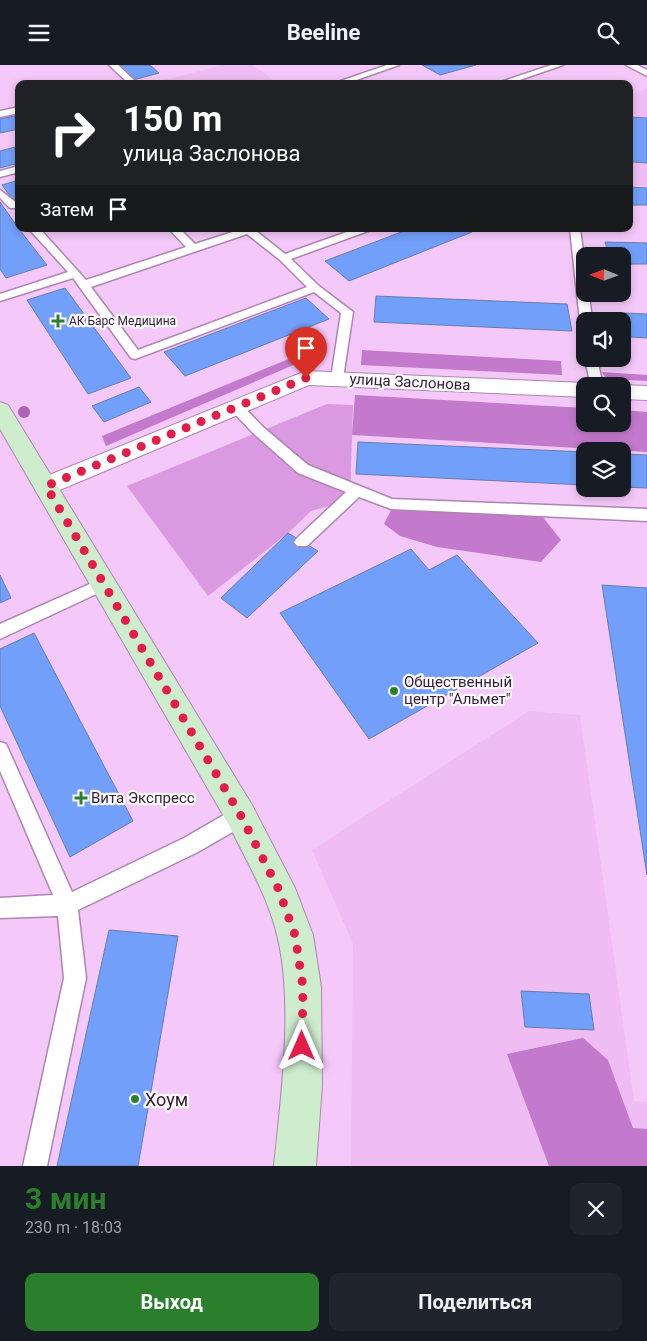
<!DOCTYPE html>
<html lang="ru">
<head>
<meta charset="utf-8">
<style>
	body { margin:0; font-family:Roboto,sans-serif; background:#20242c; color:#f1f3f6; height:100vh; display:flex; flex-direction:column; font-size:19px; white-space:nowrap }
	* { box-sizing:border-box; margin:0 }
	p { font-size:16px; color:#9ea1a6 }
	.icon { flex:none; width:28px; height:28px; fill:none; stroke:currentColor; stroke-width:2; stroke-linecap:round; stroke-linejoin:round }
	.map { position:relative; height:1101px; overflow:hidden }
	.side { display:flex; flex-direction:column; background:#171b24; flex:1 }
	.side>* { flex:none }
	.top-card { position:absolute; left:15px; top:15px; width:618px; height:152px; border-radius:10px; box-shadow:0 2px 8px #0003; background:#202124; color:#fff; overflow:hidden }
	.needle { width:32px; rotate:271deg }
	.tools { position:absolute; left:576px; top:182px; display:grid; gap:10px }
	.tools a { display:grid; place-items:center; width:55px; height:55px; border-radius:10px; background:#171b24; box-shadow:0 2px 8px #0003; font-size:25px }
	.pin { position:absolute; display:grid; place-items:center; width:42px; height:42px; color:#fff; margin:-51px -21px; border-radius:50% 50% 50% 0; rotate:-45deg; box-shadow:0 0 5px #0007 }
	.pin .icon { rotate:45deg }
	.me { position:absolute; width:55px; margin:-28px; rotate:0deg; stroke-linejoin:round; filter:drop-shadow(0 0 4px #0008) }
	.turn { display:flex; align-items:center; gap:18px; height:105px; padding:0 25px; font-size:22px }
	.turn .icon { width:65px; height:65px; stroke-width:2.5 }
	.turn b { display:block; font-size:35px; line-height:42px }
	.then { display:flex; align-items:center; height:48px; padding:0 25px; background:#0003; gap:10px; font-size:19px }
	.round { display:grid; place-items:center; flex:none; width:52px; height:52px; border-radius:10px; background:#20242c }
	.summary { display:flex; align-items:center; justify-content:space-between; height:85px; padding:0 25px }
	h1 { font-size:30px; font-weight:700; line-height:38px; color:#2b7f2c }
	.primary-button { display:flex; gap:10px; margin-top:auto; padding:10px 25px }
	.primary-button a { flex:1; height:58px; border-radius:10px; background:#2b7f2c; color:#fff; font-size:20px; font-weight:700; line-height:58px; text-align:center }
	.primary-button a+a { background:#20242c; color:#f1f3f6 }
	header { display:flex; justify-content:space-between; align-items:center; height:65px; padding:0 25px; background:#171b24; font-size:22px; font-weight:700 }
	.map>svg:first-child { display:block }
</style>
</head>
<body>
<header><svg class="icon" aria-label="menu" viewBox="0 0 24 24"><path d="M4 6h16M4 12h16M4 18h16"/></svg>Beeline<svg class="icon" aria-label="search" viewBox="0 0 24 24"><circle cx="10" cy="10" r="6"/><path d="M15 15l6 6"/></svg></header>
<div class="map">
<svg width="647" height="1101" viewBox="0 0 647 1101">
	<rect width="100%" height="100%" fill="#f4c8f9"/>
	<g fill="#efbdf4">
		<path d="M 224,0 L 253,0 L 279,19 L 148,19 Z"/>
		<path d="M 647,24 L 647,121 L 629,120 L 629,30 Z"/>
		<path d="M 529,646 L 580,650 L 634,1036 L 647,1037 L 647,1101 L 351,1101 L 353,879 L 312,785 Z"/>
	</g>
	<path fill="#db99e2" d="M 327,339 L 353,340 L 350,435 L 311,446 L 288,468 L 208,531 L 127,421 Z"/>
	<g fill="#c379cc">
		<path d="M 362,285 L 561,296 L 562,310 L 361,300 Z"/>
		<path d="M 291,293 L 305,295 L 106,381 L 102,371 Z"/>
		<path d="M 602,307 L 647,310 L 647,316 L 606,314 Z"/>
		<path d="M 355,330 L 585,343 L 585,359 L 622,359 L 623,345 L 647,347 L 647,387 L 352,370 Z"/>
		<path d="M 391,445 L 542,451 L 561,475 L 541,497 L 437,482 L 400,471 L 384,459 Z"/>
		<path d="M 583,973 L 608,995 L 633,1063 L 647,1064 L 647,1101 L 549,1101 L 507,989 Z"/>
	</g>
	<g fill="#729ffa" stroke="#657eb0">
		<path d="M 117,0 L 150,0 L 159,8 L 133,15 Z"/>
		<path d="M 422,0 L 476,0 L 440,10 Z"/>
		<path d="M 19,50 L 19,64 L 0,68 L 0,54 Z"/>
		<path d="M 629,52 L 647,53 L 647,98 L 633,97 L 629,83 Z"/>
		<path d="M 15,82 L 19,86 L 19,98 L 0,103 L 0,86 Z"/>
		<path d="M 19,115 L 19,133 L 13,135 L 2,120 Z"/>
		<path d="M 629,122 L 647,123 L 647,140 L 629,140 Z"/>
		<path d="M 0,137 L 19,164 L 47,200 L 6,213 L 0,204 Z"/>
		<path d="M 409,164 L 467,164 L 472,167 L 349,216 L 325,196 Z"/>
		<path d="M 605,177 L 647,178 L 647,199 L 622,199 L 622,191 L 609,191 Z"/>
		<path d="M 65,223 L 131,313 L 88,329 L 27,235 Z"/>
		<path d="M 376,231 L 567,239 L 572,266 L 374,257 Z"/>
		<path d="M 306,233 L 329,254 L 185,311 L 164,287 Z"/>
		<path d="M 623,248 L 647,249 L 647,273 L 630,272 Z"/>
		<path d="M 139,322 L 151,337 L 104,357 L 92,341 Z"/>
		<path d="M 358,377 L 585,387 L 585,420 L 356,409 Z"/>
		<path d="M 622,389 L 647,390 L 647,423 L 622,422 Z"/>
		<path d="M 288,468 L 318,486 L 247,553 L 221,533 Z"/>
		<path d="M 411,484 L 429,505 L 457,490 L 538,578 L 369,674 L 280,548 Z"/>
		<path d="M 0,510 L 11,533 L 0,538 Z"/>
		<path d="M 602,520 L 647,523 L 647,810 Z"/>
		<path d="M 34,568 L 133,756 L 70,792 L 0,641 L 0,584 Z"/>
		<path d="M 109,865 L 178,871 L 138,1101 L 57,1101 Z"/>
		<path d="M 521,926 L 589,929 L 594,965 L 525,962 Z"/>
	</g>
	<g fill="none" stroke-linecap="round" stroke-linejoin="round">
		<defs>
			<g id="lane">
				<path d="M 109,0 L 118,0 L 136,17 L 121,19 L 126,16 Z"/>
				<path d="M 387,0 L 399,0 L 345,19 L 332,19 Z"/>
				<path d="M 551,0 L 563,0 L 508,19 L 495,19 Z"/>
				<path d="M 626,0 L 637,0 L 647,5 L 647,11 Z"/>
				<path d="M 19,42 L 19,48 L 0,52 L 0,46 Z"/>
				<path d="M 19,101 L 19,107 L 0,112 L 0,106 Z"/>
				<path d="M 0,125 L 18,139 L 18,143 L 10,143 L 0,133 Z"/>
				<path d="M 29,164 L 40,164 L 86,215 L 186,182 L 169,164 L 180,164 L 195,179 L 242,164 L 257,164 L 256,166 L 285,189 L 355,164 L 369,164 L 368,166 L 291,194 L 319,221 L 353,247 L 343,313 L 337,317 L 331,313 L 341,248 L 314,227 L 135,294 L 131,293 L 73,213 L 0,236 L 0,229 L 68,207 ZM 247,169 L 280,195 L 307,222 L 138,285 L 91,222 Z"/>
				<path d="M 570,164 L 580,164 L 585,201 L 585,229 L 589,229 L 592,256 L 585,256 L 585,259 L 580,256 Z"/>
				<path d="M 585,294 L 597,294 L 603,321 L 591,321 Z"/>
				<path d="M 237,339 L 242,340 L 263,362 L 308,400 L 392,434 L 647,444 L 647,456 L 391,444 L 359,432 L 307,481 L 297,481 L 294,477 L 297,473 L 346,427 L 298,408 L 253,368 L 232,346 L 230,343 L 232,340 Z"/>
				<path d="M 103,513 L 109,515 L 111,519 L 109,523 L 0,574 L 0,559 Z"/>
				<path d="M 0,677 L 6,679 L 72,827 L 184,773 L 234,744 L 241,742 L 248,744 L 251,751 L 248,758 L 198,787 L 78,845 L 86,913 L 47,1101 L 23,1101 L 64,913 L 58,851 L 0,853 L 0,833 L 53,830 L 0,706 Z"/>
			</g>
			<g id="street">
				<path d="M 306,306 L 585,318 L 594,321 L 585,321 L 585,332 L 309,320 L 55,427 L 46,430 L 37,427 L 34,421 L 37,415 Z"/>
				<path d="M 622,320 L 647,321 L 647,335 L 622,334 L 622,321 L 617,321 Z"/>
			</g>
			<path id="secondary" d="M 0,337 L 8,340 L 252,740 L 295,823 L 313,870 L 321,922 L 322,1020 L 316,1101 L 274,1101 C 281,1032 294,937 277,870 C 268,832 247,797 230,762 L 0,364 Z"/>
		</defs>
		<use href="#lane" stroke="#ae84b2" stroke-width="3"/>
		<use href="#street" stroke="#ae84b2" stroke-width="2"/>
		<use href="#secondary" stroke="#ae84b2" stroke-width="2"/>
		<use href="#lane" fill="#fff" fill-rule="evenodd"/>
		<use href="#street" fill="#fff" fill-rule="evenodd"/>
		<use href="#secondary" fill="#cdedcd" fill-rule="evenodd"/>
	</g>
	<circle fill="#ac65b4" cx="24" cy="347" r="6"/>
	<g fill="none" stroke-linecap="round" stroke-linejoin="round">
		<path stroke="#e11d48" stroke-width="9" stroke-dasharray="0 16.2" d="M 302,981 L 303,922 L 295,870 L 278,823 L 241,751 L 46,421 L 306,313"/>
	</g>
	<g fill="#2b7f2c" stroke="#fdf9fe" stroke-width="2">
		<path d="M55.5 248.5h5v5h5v5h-5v5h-5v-5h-5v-5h5z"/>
		<circle cx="394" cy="626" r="5"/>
		<path d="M78.5 725.5h5v5h5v5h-5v5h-5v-5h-5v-5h5z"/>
		<circle cx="135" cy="1034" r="5"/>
	</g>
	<g text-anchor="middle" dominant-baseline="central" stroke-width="4.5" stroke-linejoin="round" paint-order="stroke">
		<g font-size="12" fill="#301f31" stroke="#fdf9fe" text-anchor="start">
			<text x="69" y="256">АК Барс Медицина</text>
		</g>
		<g font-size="15" fill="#301f31" stroke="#fdf9fe">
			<text transform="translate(410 317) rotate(3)">улица Заслонова</text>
		</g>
		<g font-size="15" fill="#301f31" stroke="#fdf9fe" text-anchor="start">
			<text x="404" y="617">Общественный<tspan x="404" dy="17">центр "Альмет"</tspan></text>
			<text x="91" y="733">Вита Экспресс</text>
		</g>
		<g font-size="18" fill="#301f31" stroke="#fdf9fe" text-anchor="start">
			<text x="145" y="1034">Хоум</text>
		</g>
	</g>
</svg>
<div class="tools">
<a><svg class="needle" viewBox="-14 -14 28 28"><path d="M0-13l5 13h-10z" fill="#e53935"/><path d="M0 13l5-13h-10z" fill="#9ea1a6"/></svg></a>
<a><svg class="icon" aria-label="sound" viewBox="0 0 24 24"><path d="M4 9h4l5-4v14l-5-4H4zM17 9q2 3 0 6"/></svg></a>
<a><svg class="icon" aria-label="search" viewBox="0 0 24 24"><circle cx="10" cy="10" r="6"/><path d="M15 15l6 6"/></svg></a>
<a><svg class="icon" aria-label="layers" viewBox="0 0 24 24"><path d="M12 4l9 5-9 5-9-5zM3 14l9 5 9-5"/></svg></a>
</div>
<div class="pin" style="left:306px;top:313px;background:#d93025"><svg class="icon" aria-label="arrive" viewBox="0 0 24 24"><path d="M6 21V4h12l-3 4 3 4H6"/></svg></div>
<svg class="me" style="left:302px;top:981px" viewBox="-20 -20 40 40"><path d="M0-17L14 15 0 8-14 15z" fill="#e11d48" stroke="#fff" stroke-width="4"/></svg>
<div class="top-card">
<div class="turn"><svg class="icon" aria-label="right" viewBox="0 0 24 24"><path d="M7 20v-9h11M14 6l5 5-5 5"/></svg><div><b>150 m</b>улица Заслонова</div></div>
<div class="then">Затем<svg class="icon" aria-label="arrive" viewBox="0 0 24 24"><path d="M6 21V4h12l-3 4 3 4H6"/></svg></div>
</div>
</div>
<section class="side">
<div class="summary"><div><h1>3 мин</h1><p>230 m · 18:03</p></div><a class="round"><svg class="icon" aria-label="close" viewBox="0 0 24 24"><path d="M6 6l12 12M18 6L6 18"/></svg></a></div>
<div class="primary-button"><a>Выход</a><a>Поделиться</a></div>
</section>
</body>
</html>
